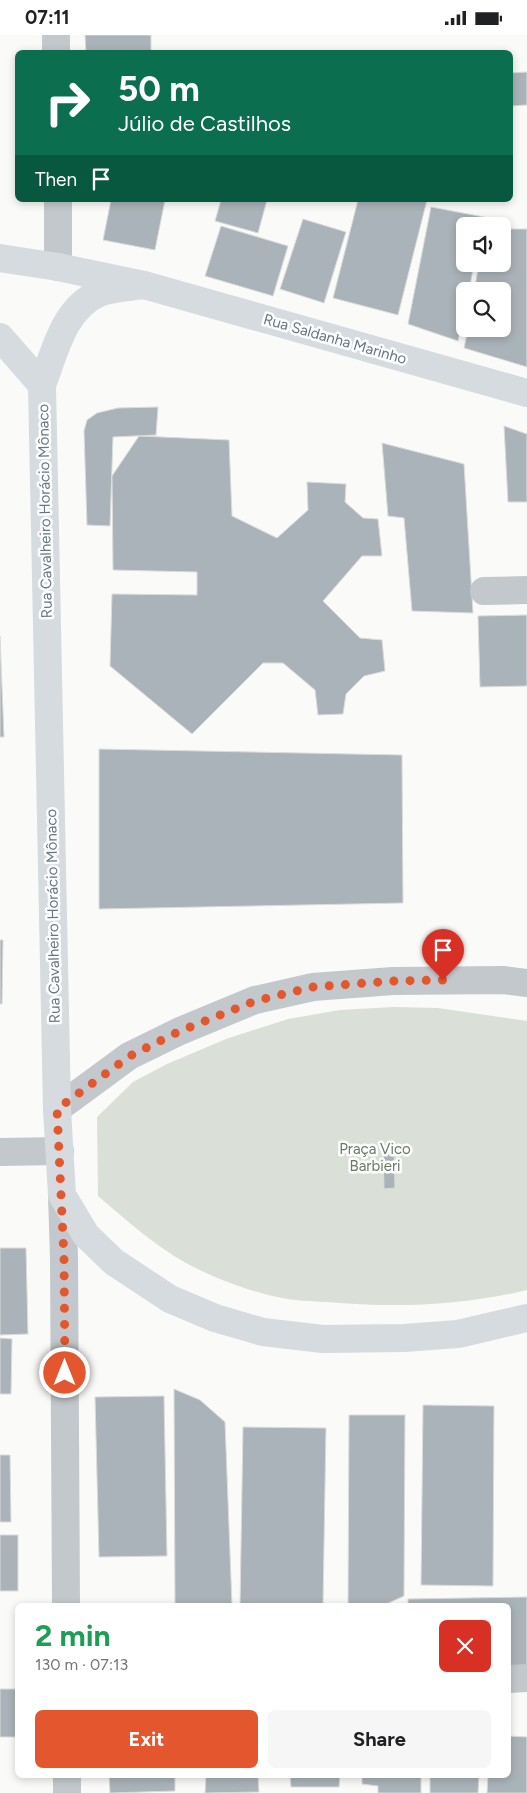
<!DOCTYPE html>
<html lang="en">
<head>
<meta charset="utf-8">
<style>
	body { margin:0; font-family:Figtree,sans-serif; background:#f6f6f6; color:#202124; height:100vh; display:flex; flex-direction:column; font-size:19px; white-space:nowrap }
	* { box-sizing:border-box; margin:0 }
	p { font-size:16px; color:#757577 }
	.icon { flex:none; width:28px; height:28px; fill:none; stroke:currentColor; stroke-width:2; stroke-linecap:round; stroke-linejoin:round }
	.map { position:relative; flex:1; overflow:hidden }
	.sheet { position:absolute; left:15px; top:1568px; width:496px; height:175px; display:flex; flex-direction:column; background:#fff; border-radius:8px; box-shadow:0 2px 8px #0003 }
	.sheet>* { flex:none }
	.guide { position:absolute; left:15px; top:15px; width:498px; height:152px; border-radius:8px; box-shadow:0 2px 8px #0003; background:#0b6e4f; color:#fff; overflow:hidden }
	.tools { position:absolute; left:456px; top:182px; display:grid; gap:10px }
	.tools a { display:grid; place-items:center; width:55px; height:55px; border-radius:8px; background:#fff; box-shadow:0 2px 8px #0003; font-size:25px }
	.pin { position:absolute; display:grid; place-items:center; width:42px; height:42px; color:#fff; margin:-51px -21px; border-radius:50% 50% 50% 0; rotate:-45deg; box-shadow:0 0 5px #0007 }
	.pin .icon { rotate:45deg }
	.me { position:absolute; width:55px; margin:-28px; rotate:0deg; stroke-linejoin:round; filter:drop-shadow(0 0 4px #0008) }
	.turn { display:flex; align-items:center; gap:18px; height:105px; padding:0 20px; font-size:22px }
	.turn .icon { width:65px; height:65px; stroke-width:2.5 }
	.turn b { display:block; font-size:35px; line-height:42px }
	.then { display:flex; align-items:center; height:48px; padding:0 20px; background:#0003; gap:10px; font-size:19px }
	.round { display:grid; place-items:center; flex:none; width:52px; height:52px; border-radius:8px; background:#f6f6f6 }
	.headline { display:flex; align-items:center; justify-content:space-between; height:85px; padding:0 20px }
	h1 { font-size:30px; font-weight:700; line-height:38px; color:#1e9e55 }
	.cta { display:flex; gap:10px; margin-top:auto; padding:10px 20px }
	.cta a { flex:1; height:58px; border-radius:8px; background:#e4572e; color:#fff; font-size:20px; font-weight:700; line-height:58px; text-align:center }
	.cta a+a { background:#f6f6f6; color:#202124 }
	.status { display:flex; justify-content:space-between; align-items:center; height:35px; padding:0 25px; background:#fff; direction:ltr }
	.status svg { height:14px; fill:currentColor }
	.map>svg:first-child { display:block }
</style>
</head>
<body>
<div class="status"><b>07:11</b><svg viewBox="0 0 49 12"><path d="M0 12V9h3v3zM5 12V6h3v6zM10 12V3h3v9zM15 12V0h3v12zM26 1h20v11H26zM47 4h2v5h-2z"/></svg></div>
<div class="map">
<svg width="527" height="1758" viewBox="0 0 527 1758">
	<rect width="100%" height="100%" fill="#fafaf8"/>
	<path fill="#dadfd7" d="M 393,972 L 438,973 L 527,986 L 527,1255 C 461,1271 394,1273 327,1267 C 312,1266 296,1266 282,1263 C 251,1257 213,1243 186,1228 C 154,1210 126,1185 98,1161 L 97,1082 L 133,1047 L 167,1029 L 226,1004 L 288,984 L 340,975 Z"/>
	<g fill="#aab3b9" stroke="#dcdcda">
		<path d="M 85,0 L 151,0 L 151,18 L 86,18 Z"/>
		<path d="M 527,37 L 527,70 L 510,71 L 510,38 Z"/>
		<path d="M 111,165 L 165,165 L 155,215 L 103,205 Z"/>
		<path d="M 221,165 L 267,165 L 258,198 L 215,186 Z"/>
		<path d="M 358,165 L 427,165 L 398,280 L 333,263 Z"/>
		<path d="M 431,172 L 484,182 L 482,191 L 465,191 L 465,229 L 474,229 L 469,256 L 465,256 L 465,274 L 458,306 L 408,289 Z"/>
		<path d="M 303,184 L 346,197 L 324,268 L 280,254 Z"/>
		<path d="M 221,191 L 288,211 L 273,261 L 205,241 Z"/>
		<path d="M 502,194 L 527,194 L 527,332 L 464,313 L 468,294 L 502,294 L 502,256 L 474,256 L 479,229 L 502,229 Z"/>
		<path d="M 158,372 L 156,400 L 113,402 L 110,491 L 87,490 L 84,396 L 87,385 L 97,378 L 118,373 Z"/>
		<path d="M 504,391 L 527,399 L 527,467 L 508,467 Z"/>
		<path d="M 139,401 L 229,405 L 232,481 L 277,503 L 308,475 L 307,447 L 346,449 L 345,467 L 363,483 L 378,484 L 382,521 L 362,521 L 323,566 L 360,603 L 382,605 L 385,636 L 364,641 L 346,659 L 343,679 L 318,680 L 315,655 L 283,628 L 263,628 L 192,699 L 110,631 L 112,559 L 197,560 L 197,537 L 113,535 L 112,441 Z"/>
		<path d="M 382,408 L 464,429 L 473,578 L 412,576 L 404,483 L 388,481 Z"/>
		<path d="M 527,580 L 527,651 L 480,652 L 478,581 Z"/>
		<path d="M 0,601 L 4,702 L 0,702 Z"/>
		<path d="M 99,714 L 402,720 L 403,868 L 99,874 Z"/>
		<path d="M 0,905 L 3,905 L 2,969 L 0,969 Z"/>
		<path d="M 383,1109 L 394,1109 L 395,1153 L 384,1154 Z"/>
		<path d="M 0,1213 L 26,1213 L 28,1299 L 0,1300 Z"/>
		<path d="M 0,1303 L 12,1304 L 11,1359 L 0,1359 Z"/>
		<path d="M 174,1354 L 200,1365 L 225,1387 L 232,1570 L 175,1570 Z"/>
		<path d="M 164,1361 L 167,1521 L 99,1522 L 95,1362 Z"/>
		<path d="M 423,1370 L 494,1371 L 493,1551 L 421,1550 Z"/>
		<path d="M 349,1380 L 405,1380 L 404,1561 L 384,1570 L 348,1570 Z"/>
		<path d="M 243,1392 L 326,1393 L 323,1570 L 240,1570 Z"/>
		<path d="M 0,1420 L 10,1420 L 11,1487 L 0,1487 Z"/>
		<rect x="0" y="1500" width="18" height="56"/>
		<path d="M 527,1562 L 527,1631 L 509,1632 L 509,1570 L 408,1570 L 408,1564 Z"/>
		<rect x="0" y="1654" width="18" height="48"/>
		<path d="M 509,1701 L 527,1702 L 527,1758 L 487,1758 L 488,1740 L 509,1740 Z"/>
		<path d="M 109,1740 L 175,1740 L 175,1756 L 110,1758 Z"/>
		<path d="M 206,1740 L 258,1740 L 259,1757 L 205,1758 Z"/>
		<path d="M 290,1740 L 340,1740 L 339,1752 L 291,1752 Z"/>
		<path d="M 362,1740 L 421,1740 L 421,1758 L 378,1758 L 378,1751 L 362,1749 Z"/>
		<path d="M 430,1740 L 479,1740 L 478,1758 L 430,1758 Z"/>
	</g>
	<g fill="none" stroke-linecap="round" stroke-linejoin="round">
		<g stroke="#c3c8cc" stroke-width="28">
			<path d="M 56,0 L 56,18"/>
			<path d="M 58,165 L 58,232"/>
			<path d="M 484,556 L 527,555"/>
			<path d="M 0,1117 L 60,1116"/>
			<path d="M 62,1160 L 64,1223 L 66,1570"/>
			<path d="M 509,1644 L 527,1643"/>
			<path d="M 67,1740 L 67,1758"/>
		</g>
		<path stroke="#c3c8cc" stroke-width="28" d="M 57,1074 L 129,1021 L 180,996 L 255,965 L 313,952 L 393,946 L 503,945 L 527,948"/>
		<g stroke="#d6dbdf" stroke-width="28">
			<path d="M 0,223 L 58,232 L 144,250 L 527,358"/>
			<path d="M 144,250 C 131,252 110,253 99,258 C 63,274 55,317 42,350 L 57,1074 L 62,1160 L 86,1200 L 114,1227 L 170,1264 L 215,1283 L 263,1297 L 323,1304 L 404,1303 L 458,1299 L 527,1283"/>
			<path d="M 0,302 L 42,350"/>
		</g>
	</g>
	<g fill="none" stroke-linecap="round" stroke-linejoin="round">
		<path stroke="#e4572e" stroke-width="9" stroke-dasharray="0 16.2" d="M 65,1338 L 64,1223 L 57,1074 L 130,1021 L 180,996 L 255,966 L 313,952 L 393,946 L 443,945"/>
	</g>
	<g text-anchor="middle" dominant-baseline="central" stroke-width="5" stroke-linejoin="round" paint-order="stroke">
		<g font-size="15" fill="#657683" stroke="#fff">
			<text transform="translate(335 304) rotate(16)">Rua Saldanha Marinho</text>
			<text transform="translate(45 476) rotate(-91)">Rua Cavalheiro Horácio Mônaco</text>
			<text transform="translate(53 881) rotate(-91)">Rua Cavalheiro Horácio Mônaco</text>
		</g>
		<g font-size="15" fill="#687a64" stroke="#fff">
			<text x="375" y="1114">Praça Vico<tspan x="375" dy="17">Barbieri</tspan></text>
		</g>
	</g>
</svg>
<div class="tools">
<a><svg class="icon" aria-label="sound" viewBox="0 0 24 24"><path d="M4 9h4l5-4v14l-5-4H4zM17 9q2 3 0 6"/></svg></a>
<a><svg class="icon" aria-label="search" viewBox="0 0 24 24"><circle cx="10" cy="10" r="6"/><path d="M15 15l6 6"/></svg></a>
</div>
<div class="pin" style="left:443px;top:945px;background:#d93025"><svg class="icon" aria-label="arrive" viewBox="0 0 24 24"><path d="M6 21V4h12l-3 4 3 4H6"/></svg></div>
<svg class="me" style="left:65px;top:1338px" viewBox="-20 -20 40 40"><circle r="17" fill="#e4572e" stroke="#fff" stroke-width="3"/><path d="M0-11L8 9 0 5-8 9z" fill="#fff"/></svg>
<div class="guide">
<div class="turn"><svg class="icon" aria-label="right" viewBox="0 0 24 24"><path d="M7 20v-9h11M14 6l5 5-5 5"/></svg><div><b>50 m</b>Júlio de Castilhos</div></div>
<div class="then">Then<svg class="icon" aria-label="arrive" viewBox="0 0 24 24"><path d="M6 21V4h12l-3 4 3 4H6"/></svg></div>
</div>
<section class="sheet">
<div class="headline"><div><h1>2 min</h1><p>130 m · 07:13</p></div><a class="round" style="background:#d93025;color:#fff"><svg class="icon" aria-label="close" viewBox="0 0 24 24"><path d="M6 6l12 12M18 6L6 18"/></svg></a></div>
<div class="cta"><a>Exit</a><a>Share</a></div>
</section>
</div>
</body>
</html>
